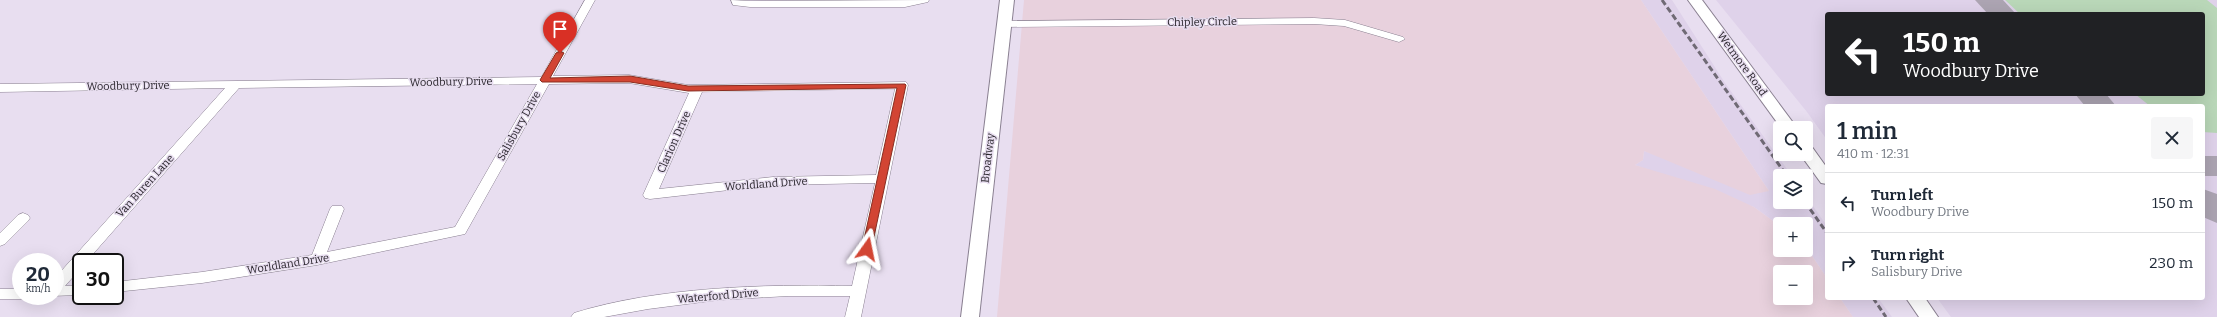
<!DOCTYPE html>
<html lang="en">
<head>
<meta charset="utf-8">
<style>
	body { margin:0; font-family:Bitter,serif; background:#f6f6f7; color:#1f2937; height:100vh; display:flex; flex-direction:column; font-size:15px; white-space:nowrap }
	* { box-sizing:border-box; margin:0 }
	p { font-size:13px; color:#747a83 }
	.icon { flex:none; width:22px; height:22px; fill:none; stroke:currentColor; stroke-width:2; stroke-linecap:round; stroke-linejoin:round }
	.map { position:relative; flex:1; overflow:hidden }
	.sheet { position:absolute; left:1825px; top:104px; width:380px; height:196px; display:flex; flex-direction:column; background:#fff; border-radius:4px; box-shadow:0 4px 16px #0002 }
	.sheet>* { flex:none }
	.banner { position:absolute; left:1825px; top:12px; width:380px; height:84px; border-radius:4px; box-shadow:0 4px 16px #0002; background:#202124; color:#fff; overflow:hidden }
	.controls { position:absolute; left:1773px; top:121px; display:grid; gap:8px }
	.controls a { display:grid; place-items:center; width:40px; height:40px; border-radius:4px; background:#fff; box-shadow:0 4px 16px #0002; font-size:20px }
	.speed { position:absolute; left:12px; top:253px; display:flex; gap:8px; font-size:20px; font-weight:700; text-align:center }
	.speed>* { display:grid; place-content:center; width:52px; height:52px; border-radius:50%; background:#fff; box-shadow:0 4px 16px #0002; line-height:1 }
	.speed small { font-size:10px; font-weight:400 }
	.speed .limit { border:2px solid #111; border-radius:6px; background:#fff; color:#111 }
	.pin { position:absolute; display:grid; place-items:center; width:34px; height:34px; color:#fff; margin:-41px -17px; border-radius:50% 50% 50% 0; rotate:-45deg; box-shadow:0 0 4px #0007 }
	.pin .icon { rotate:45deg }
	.me { position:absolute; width:44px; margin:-22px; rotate:12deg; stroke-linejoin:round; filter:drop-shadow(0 0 3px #0008) }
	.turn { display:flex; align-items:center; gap:14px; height:84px; padding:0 12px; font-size:18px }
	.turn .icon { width:52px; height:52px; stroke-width:2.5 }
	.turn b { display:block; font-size:28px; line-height:34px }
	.round { display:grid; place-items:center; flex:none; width:42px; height:42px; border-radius:4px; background:#f6f6f7 }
	.headline { display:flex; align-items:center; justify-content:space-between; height:68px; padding:0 12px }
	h1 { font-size:24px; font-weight:600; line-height:30px }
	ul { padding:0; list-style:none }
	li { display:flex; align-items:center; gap:12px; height:60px; padding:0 12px; border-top:1px solid #e0e1e3 }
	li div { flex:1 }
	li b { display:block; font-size:15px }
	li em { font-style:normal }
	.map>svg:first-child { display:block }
</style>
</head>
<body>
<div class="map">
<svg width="2217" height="317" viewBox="0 0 2217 317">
	<rect width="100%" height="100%" fill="#e8def0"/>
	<g fill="#dfd2ea" fill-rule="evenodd">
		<path d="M 1641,0 L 1672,0 L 1725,83 L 1792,176 L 1780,176 L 1780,202 L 1806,202 L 1806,196 L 1827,226 L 1827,278 L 1806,247 L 1806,224 L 1780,224 L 1780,226 L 1754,207 L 1635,165 L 1643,160 L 1644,151 L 1769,191 Z"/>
		<path d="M 1716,0 L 2217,0 L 2217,317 L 1951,317 L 1937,298 L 2203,298 L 2203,106 L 1827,106 L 1827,140 L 1807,112 ZM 1827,14 L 2203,14 L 2203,94 L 1827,94 Z"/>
		<path d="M 1840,298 L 1878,298 L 1892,317 L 1853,317 Z"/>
	</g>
	<path fill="#e8d1dd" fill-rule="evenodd" d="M 1024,0 L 1641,0 L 1769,191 L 1750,195 L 1644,151 L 1643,160 L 1635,165 L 1715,189 L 1754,207 L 1780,226 L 1780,250 L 1806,250 L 1806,247 L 1827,278 L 1827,298 L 1840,298 L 1853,317 L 997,317 ZM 1780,272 L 1806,272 L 1806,298 L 1780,298 Z"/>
	<path fill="#b9d7b8" d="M 2005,0 L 2207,0 L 2217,8 L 2217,133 L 2203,132 L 2203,106 L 2150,106 L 2135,94 L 2203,94 L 2203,14 L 2020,14 Z"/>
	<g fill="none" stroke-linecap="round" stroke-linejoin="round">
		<g fill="#aca4b2" fill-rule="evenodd">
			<path d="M 1975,0 L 2003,0 L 2016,14 L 1988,14 Z"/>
			<path d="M 2075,94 L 2106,94 L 2116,106 L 2085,106 Z"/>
			<rect x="2203" y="156" width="14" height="20"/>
			<path d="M 2203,189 L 2217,194 L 2217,223 L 2203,217 Z"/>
		</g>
		<defs>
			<g id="minor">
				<path d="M 585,0 L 595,0 L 553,76 L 629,75 L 688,85 L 906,82 L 908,85 L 861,317 L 845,317 L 850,296 L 788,296 L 718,300 L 648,309 L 604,317 L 571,317 L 574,313 C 657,287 765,284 852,286 L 875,183 L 773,185 L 650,199 L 645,198 L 643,195 L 689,93 L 629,83 L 549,84 L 465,234 L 317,265 L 202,283 L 115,292 L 115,282 L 202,272 L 312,255 L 330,209 L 332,206 L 342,206 L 344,209 L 327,252 L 455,227 L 537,84 L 239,88 L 86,262 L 81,262 L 81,268 L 65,286 L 81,285 L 81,295 L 50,296 L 55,296 L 55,278 L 225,88 L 0,92 L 0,84 L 541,77 ZM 895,89 L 876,175 L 773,177 L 659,189 L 702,92 Z"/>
				<path d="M 731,0 L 750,1 L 929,0 L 928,2 L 905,7 L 750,7 L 733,5 Z"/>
				<path d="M 1314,18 L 1345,20 L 1403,37 L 1405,39 L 1399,42 L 1344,26 L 1314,24 L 1004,27 L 998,24 L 1004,21 Z"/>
				<path d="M 23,213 L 28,215 L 30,218 L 28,221 L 5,244 L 0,246 L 0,233 L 18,215 Z"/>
				<path d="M 0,289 L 21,289 L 21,296 L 27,296 L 21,299 L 0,299 Z"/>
			</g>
			<g id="major">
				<path d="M 1000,0 L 1014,0 L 979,317 L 961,317 Z"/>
				<path d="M 1688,0 L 1702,0 L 1797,128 L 1781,128 Z"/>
				<path d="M 1806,146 L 1812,147 L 1827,168 L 1827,184 L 1821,183 L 1800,154 L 1806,154 Z"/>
				<path d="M 1906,298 L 1925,298 L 1938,317 L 1919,317 Z"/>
			</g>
		</defs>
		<use href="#minor" stroke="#897f90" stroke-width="1"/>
		<use href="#major" stroke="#897f90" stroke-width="2"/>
		<use href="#minor" fill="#fff" fill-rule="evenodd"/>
		<use href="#major" fill="#fff" fill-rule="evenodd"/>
		<g stroke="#706a75" stroke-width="3" stroke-dasharray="6 3" stroke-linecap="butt">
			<path d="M 1662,0 L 1787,176"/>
			<path d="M 1805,202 L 1827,233"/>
			<path d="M 1873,298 L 1886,317"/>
		</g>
	</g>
	<path fill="#d24533" stroke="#882d21" d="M 560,51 L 564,53 L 550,78 L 630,76 L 688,86 L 905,84 L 906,85 L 871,251 L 867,252 L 862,249 L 897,88 L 688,91 L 630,82 L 542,82 L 540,80 L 556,53 Z"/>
	<g text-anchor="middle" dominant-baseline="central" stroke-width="3" stroke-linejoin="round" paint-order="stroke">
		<g font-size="11" fill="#2a262d" stroke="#e8def0">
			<text transform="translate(1202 22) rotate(-1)">Chipley Circle</text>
			<text transform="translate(1742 64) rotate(54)">Wetmore Road</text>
			<text transform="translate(451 82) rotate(-1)">Woodbury Drive</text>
			<text transform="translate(128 86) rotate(-1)">Woodbury Drive</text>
			<text transform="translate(519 126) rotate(-61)">Salisbury Drive</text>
			<text transform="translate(674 142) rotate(-66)">Clarion Drive</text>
			<text transform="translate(988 158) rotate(-83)">Broadway</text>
			<text transform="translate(766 184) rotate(-4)">Worldland Drive</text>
			<text transform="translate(145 186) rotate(-48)">Van Buren Lane</text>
			<text transform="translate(288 264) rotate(-9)">Worldland Drive</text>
			<text transform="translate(718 296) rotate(-5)">Waterford Drive</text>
		</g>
	</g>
</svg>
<div class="controls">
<a><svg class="icon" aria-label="search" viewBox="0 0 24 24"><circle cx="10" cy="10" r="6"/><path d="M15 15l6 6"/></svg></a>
<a><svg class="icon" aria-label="layers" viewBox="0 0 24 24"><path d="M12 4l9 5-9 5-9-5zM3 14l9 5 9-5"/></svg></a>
<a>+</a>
<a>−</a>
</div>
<div class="speed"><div>20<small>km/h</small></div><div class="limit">30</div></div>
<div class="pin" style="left:560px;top:53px;background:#d93025"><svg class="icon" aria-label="arrive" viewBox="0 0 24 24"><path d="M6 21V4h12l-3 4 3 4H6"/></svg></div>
<svg class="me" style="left:867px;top:249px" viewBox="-20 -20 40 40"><path d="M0-17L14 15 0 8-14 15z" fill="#d24533" stroke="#fff" stroke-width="4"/></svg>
<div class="banner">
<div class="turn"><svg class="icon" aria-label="left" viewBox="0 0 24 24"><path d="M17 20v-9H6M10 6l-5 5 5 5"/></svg><div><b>150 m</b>Woodbury Drive</div></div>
</div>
<section class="sheet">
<div class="headline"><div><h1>1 min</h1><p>410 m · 12:31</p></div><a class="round"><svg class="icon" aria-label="close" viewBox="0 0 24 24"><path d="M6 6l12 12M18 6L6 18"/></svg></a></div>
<ul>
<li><svg class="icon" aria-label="left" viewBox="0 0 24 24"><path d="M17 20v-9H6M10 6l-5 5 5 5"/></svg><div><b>Turn left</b><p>Woodbury Drive</p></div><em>150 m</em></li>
<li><svg class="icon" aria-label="right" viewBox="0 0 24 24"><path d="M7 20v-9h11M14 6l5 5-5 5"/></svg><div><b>Turn right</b><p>Salisbury Drive</p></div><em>230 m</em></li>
</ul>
</section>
</div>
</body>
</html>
